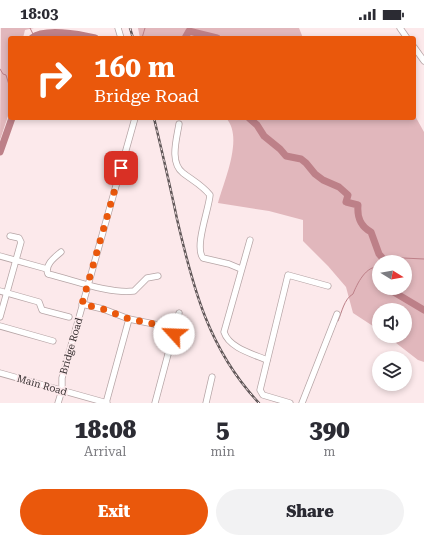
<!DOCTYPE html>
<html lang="en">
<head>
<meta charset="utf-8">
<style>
	body { margin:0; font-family:"Roboto Serif",serif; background:#f2f2f3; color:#2b2b33; height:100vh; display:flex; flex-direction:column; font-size:15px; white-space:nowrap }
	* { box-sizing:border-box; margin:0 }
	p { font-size:13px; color:#7c7c81 }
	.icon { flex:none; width:22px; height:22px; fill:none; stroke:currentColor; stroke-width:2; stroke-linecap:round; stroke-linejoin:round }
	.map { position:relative; height:375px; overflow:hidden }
	.panel { display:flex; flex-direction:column; background:#fff; flex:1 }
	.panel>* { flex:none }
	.banner { position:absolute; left:8px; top:8px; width:408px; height:84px; border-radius:4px; box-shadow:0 2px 6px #0003; background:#ea580c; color:#fff; overflow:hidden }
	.needle { width:26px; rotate:101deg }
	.buttons { position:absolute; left:372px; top:227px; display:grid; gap:8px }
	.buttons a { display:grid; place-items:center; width:40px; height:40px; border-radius:50%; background:#fff; box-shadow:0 2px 6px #0003; font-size:20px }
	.pin { position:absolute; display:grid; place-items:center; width:34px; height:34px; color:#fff; margin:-17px; border-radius:8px; box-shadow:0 2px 6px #0006 }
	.me { position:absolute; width:44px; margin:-22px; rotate:295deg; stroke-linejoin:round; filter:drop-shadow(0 0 3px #0008) }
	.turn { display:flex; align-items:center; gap:14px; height:84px; padding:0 20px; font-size:18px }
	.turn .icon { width:52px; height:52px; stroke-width:2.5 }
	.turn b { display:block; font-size:28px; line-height:34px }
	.eta { display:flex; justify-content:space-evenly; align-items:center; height:68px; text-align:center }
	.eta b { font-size:24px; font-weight:800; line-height:28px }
	.primary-button { display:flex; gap:8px; margin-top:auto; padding:8px 20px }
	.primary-button a { flex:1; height:46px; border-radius:24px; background:#ea580c; color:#fff; font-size:16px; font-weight:800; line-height:46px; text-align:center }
	.primary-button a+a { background:#f2f2f3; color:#2b2b33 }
	.status { display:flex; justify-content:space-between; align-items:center; height:28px; padding:0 20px; background:#fff; direction:ltr }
	.status svg { height:11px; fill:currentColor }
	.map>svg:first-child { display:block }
</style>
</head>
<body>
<div class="status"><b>18:03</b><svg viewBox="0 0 49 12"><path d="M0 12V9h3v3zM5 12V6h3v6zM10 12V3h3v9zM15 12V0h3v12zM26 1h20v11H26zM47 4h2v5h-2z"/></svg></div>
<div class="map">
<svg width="424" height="375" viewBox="0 0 424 375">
	<rect width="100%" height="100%" fill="#fce9eb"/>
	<g fill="#e1b7bc" fill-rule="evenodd">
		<path d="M 1,0 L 34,0 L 25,2 L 23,10 L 10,10 L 10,82 L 0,112 Z"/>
		<path d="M 138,0 L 299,0 L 303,10 L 140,10 Z"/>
		<path d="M 414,86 L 424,104 L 424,334 L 418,332 L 387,308 L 405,308 L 405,282 L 379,282 L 379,302 L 353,285 L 346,259 L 328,238 L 303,213 L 303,192 L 269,183 L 218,175 C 224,153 244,109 226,90 L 414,90 ZM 379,234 L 405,234 L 405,260 L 379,260 Z"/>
	</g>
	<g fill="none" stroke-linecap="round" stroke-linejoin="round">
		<g stroke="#bd8088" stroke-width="1">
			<path d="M 30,0 L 34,8"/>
			<path d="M 142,10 L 145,0"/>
			<path d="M 0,41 L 3,46 L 6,47 L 10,60"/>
			<path d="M 382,229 L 424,231"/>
			<path d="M 386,234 L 386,233"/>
			<path d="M 338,293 C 342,284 344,271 353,266 C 357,256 366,237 379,239"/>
		</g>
		<g stroke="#bd8088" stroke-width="7">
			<path d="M 32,10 C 44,0 79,6 95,10"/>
			<path d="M 185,10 L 189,3 L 217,10"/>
			<path d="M 249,90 L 257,97 L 264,108 L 280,121 L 286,128 L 301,131 L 306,135 L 315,146 L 323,152 L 339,159 L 348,167 L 346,174 L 358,177 C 357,189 360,198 371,204 L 379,226 L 386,234"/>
			<path d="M 0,124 L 12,90"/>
			<path d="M 387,260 L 424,282"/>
		</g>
		<defs>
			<g id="minor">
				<path d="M 118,0 L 121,10"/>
				<path d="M 400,0 L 407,10"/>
				<path d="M 414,19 L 424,33"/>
				<path d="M 179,96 C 177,110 169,134 183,145 C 192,152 202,157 210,167 C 209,181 194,219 203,230 L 229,236 L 241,241"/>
				<path d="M 250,212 L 224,304 C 229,320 253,326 267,332"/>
				<path d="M 61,224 C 55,229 44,237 48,246 C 74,252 108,266 134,263 L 147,250 L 158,248"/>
				<path d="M 0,228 L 47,241"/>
				<path d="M 0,263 L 39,274 L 42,282 L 69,289"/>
				<path d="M 82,276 L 103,281 L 129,291 L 154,296 L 174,306"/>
				<path d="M 0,289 L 21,214 L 19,210 L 10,208"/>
				<path d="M 0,298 L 53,313"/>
				<path d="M 0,345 L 107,375"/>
				<path d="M 58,375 L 62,362 L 62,350 L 135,90"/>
				<path d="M 106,375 L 129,291"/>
				<path d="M 155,375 L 179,285"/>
				<path d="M 206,375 L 212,349"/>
				<path d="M 290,375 L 263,367 L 260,362 L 288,247 L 328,258"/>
				<path d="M 302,375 L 337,286"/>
			</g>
		</defs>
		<use href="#minor" stroke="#b6a5a6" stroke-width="7"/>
		<use href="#minor" stroke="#fff" stroke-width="5.5"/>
		<defs>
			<g id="rail">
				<path d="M 130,0 L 133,10"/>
				<path d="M 154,90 C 162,124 170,157 177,191 C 193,260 209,322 259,375"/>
			</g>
		</defs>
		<use href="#rail" stroke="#605758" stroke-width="2.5"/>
		<use href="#rail" stroke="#fce9eb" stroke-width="1" stroke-dasharray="3" stroke-linecap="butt"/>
	</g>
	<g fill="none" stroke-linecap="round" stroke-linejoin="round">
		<path stroke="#ea580c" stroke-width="7" stroke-dasharray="0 12.6" d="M 121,140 L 82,276 L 103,281 L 129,291 L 154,296 L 174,306"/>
	</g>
	<g text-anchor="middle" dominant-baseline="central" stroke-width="3.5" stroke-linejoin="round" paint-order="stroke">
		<g font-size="10" fill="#3a3334" stroke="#fce9eb">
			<text transform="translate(71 318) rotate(-74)">Bridge Road</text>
			<text transform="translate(42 357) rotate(16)">Main Road</text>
		</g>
	</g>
</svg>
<div class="buttons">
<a><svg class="needle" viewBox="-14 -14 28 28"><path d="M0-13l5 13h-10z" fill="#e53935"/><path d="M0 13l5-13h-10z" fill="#7c7c81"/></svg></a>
<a><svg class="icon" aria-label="sound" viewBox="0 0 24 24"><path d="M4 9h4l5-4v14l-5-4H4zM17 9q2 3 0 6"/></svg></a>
<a><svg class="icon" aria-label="layers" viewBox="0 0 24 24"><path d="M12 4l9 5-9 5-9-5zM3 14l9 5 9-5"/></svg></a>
</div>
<div class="pin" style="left:121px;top:140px;background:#d93025"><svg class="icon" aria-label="arrive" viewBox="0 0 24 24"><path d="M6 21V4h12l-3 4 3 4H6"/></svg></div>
<svg class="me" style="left:174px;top:306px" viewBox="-20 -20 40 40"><circle r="19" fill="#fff"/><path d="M0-13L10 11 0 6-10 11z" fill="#ea580c"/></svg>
<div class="banner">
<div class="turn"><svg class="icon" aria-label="right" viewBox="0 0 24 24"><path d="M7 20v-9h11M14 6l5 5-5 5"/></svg><div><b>160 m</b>Bridge Road</div></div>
</div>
</div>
<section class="panel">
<div class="eta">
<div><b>18:08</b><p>Arrival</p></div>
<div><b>5</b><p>min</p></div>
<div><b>390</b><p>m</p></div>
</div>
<div class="primary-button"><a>Exit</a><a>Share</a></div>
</section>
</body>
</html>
